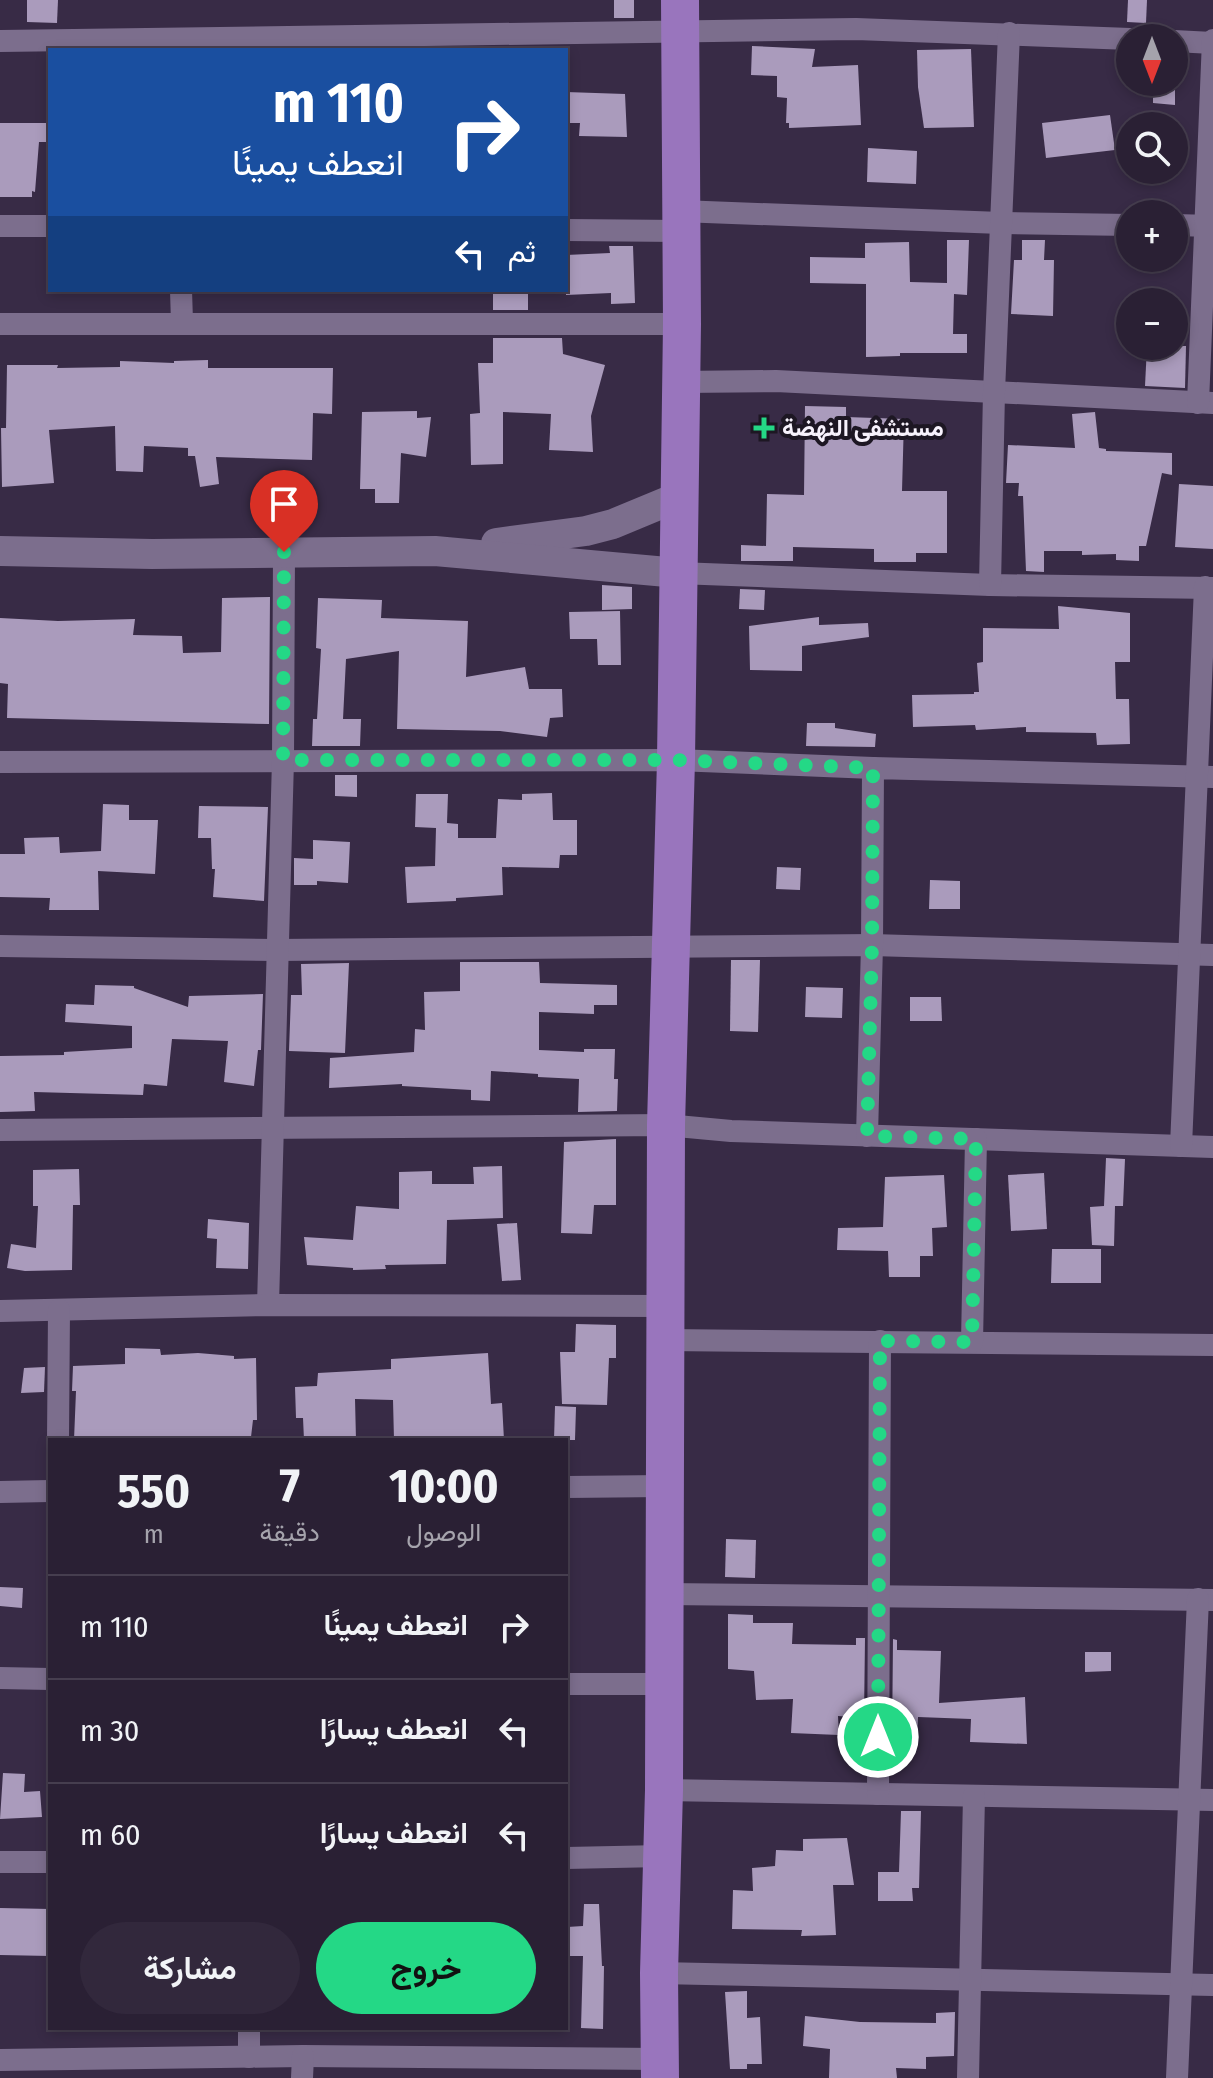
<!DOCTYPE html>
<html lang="ar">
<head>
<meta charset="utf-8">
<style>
	body { margin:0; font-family:"Fira Sans Condensed",Vazirmatn,sans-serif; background:#32283c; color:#f1f3f6; direction:rtl; height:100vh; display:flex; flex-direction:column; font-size:30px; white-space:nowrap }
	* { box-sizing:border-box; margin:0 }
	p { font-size:26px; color:#a5a3ac }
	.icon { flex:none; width:44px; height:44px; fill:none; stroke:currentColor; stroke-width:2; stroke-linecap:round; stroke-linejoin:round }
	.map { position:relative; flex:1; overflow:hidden; direction:ltr }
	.panel { position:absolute; left:48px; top:1438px; width:520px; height:592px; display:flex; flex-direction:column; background:#2a2034; border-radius:0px; box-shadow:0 4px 12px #0003,0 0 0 2px #463e4f; direction:rtl }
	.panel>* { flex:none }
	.guide { position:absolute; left:48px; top:48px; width:520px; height:244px; border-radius:0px; box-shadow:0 4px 12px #0003,0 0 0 2px #463e4f; direction:rtl; background:#1a4fa0; color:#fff; overflow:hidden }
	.needle { width:52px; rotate:180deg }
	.buttons { position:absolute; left:1116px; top:24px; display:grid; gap:16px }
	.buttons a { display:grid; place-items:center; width:72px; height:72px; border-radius:50%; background:#2a2034; box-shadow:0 4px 12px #0003,0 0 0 2px #463e4f; font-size:40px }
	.pin { position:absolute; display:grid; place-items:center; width:68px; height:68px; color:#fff; margin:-82px -34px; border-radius:50% 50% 50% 0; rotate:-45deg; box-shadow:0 0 8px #0007 }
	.pin .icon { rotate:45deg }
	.me { position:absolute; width:88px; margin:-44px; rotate:0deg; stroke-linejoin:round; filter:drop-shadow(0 0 6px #0008) }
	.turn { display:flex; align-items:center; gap:28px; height:168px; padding:0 32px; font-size:36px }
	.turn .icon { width:104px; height:104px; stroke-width:2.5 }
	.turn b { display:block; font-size:56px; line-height:68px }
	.then { display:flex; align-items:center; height:76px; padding:0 32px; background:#0003; gap:16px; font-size:30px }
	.eta { display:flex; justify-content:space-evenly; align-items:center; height:136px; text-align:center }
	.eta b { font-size:48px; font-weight:700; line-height:56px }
	.primary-button { display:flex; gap:16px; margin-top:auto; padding:16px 32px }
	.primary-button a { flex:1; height:92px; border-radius:48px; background:#24d886; color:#111; font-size:32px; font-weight:700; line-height:92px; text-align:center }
	.primary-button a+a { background:#32283c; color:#f1f3f6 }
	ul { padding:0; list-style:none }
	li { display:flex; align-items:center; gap:24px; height:104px; padding:0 32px; border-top:2px solid #463e4f }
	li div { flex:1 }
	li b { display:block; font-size:30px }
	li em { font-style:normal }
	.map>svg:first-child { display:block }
</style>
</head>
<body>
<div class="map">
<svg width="1213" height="2078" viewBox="0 0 1213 2078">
	<rect width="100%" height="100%" fill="#382b46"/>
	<g fill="#aa9bbc">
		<path d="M 27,0 L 58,0 L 57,23 L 27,22 Z"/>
		<rect x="614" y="0" width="20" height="18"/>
		<path d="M 1128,0 L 1147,0 L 1146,23 L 1127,22 Z"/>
		<path d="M 752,46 L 815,49 L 812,67 L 858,65 L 861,125 L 789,128 L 789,123 L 786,123 L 787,98 L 777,97 L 777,76 L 751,75 Z"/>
		<path d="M 971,49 L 974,127 L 924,128 L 918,87 L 917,50 Z"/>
		<path d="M 1153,82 L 1175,82 L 1175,105 L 1153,103 Z"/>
		<path d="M 566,92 L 625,94 L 627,137 L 579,136 L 580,123 L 566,123 Z"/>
		<path d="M 1110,115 L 1115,150 L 1046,158 L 1042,123 Z"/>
		<path d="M 0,123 L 50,123 L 50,142 L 39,142 L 35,192 L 32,191 L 32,197 L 0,197 Z"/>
		<path d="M 868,148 L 917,151 L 916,184 L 867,182 Z"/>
		<path d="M 947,240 L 969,240 L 967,295 L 954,294 L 953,334 L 967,334 L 967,353 L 900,353 L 900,356 L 866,357 L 866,284 L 810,283 L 810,257 L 865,258 L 865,243 L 909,242 L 910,282 L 947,283 Z"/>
		<path d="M 1022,240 L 1045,240 L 1044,260 L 1054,260 L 1053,316 L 1011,314 L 1014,260 L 1022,260 Z"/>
		<path d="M 609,246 L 633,246 L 635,303 L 611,304 L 611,293 L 566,295 L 566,255 L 610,253 Z"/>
		<path d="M 493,291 L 528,292 L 528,310 L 493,310 Z"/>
		<path d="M 493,338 L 562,338 L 563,354 L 605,365 L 591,416 L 593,452 L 549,450 L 551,414 L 503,412 L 503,464 L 471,465 L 470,414 L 480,413 L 478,363 L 493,363 Z"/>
		<path d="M 1147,346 L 1186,346 L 1185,388 L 1145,386 Z"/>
		<path d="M 208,360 L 208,368 L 333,368 L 332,414 L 313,413 L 312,460 L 216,457 L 219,484 L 200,487 L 195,456 L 188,456 L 188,448 L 144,446 L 143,472 L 116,471 L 115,426 L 49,430 L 54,483 L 2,487 L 1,428 L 6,428 L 7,365 L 58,365 L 57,368 L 120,367 L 120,361 L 174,363 L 174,361 Z"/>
		<path d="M 805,406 L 846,407 L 846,417 L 904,419 L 902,491 L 947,491 L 947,553 L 916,553 L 916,562 L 874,562 L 874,549 L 793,547 L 793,561 L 741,561 L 741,545 L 766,546 L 767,494 L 804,495 Z"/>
		<path d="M 417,411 L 417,418 L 431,417 L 426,457 L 401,453 L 399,503 L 375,503 L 375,489 L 360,489 L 362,412 Z"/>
		<path d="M 1095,412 L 1099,448 L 1106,449 L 1106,451 L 1172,453 L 1172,475 L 1162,473 L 1146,546 L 1139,546 L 1139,561 L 1116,560 L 1116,554 L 1082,555 L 1082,551 L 1044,551 L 1044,572 L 1026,571 L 1023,496 L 1018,496 L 1019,483 L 1006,483 L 1008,445 L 1075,448 L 1072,414 Z"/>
		<path d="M 1179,484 L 1213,486 L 1213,549 L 1175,547 Z"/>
		<path d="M 602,585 L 632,587 L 632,609 L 602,610 Z"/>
		<path d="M 740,589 L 765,590 L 764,610 L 739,609 Z"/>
		<path d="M 270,597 L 269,724 L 7,718 L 8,684 L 0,683 L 0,618 L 58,621 L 135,619 L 133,635 L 182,636 L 183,653 L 221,652 L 222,598 Z"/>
		<path d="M 318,598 L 382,600 L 381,618 L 468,621 L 466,677 L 525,667 L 529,689 L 562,689 L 563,717 L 550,718 L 547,737 L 500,731 L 397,729 L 399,651 L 346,659 L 343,719 L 361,719 L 360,746 L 312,746 L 313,719 L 317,719 L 321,649 L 316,648 Z"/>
		<path d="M 1058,606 L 1130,613 L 1130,662 L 1115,662 L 1116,699 L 1129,699 L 1130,744 L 1097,745 L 1096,733 L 1026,732 L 1026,727 L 976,730 L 975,725 L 913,727 L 912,695 L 974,694 L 974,692 L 979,692 L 977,663 L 983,662 L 983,628 L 1059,629 Z"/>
		<path d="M 620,611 L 621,665 L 598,665 L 597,639 L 570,639 L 569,612 Z"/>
		<path d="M 819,617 L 819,625 L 868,623 L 869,637 L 802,646 L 802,671 L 750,670 L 749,626 Z"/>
		<path d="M 807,723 L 835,723 L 835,728 L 876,734 L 875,747 L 806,746 Z"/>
		<path d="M 335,775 L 357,775 L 357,797 L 335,796 Z"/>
		<path d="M 552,793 L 553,820 L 577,820 L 577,855 L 560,855 L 559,868 L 502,867 L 503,895 L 456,898 L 456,901 L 407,903 L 405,867 L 435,866 L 436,828 L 415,827 L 416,794 L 448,794 L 447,823 L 458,824 L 458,838 L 496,838 L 498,799 L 522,800 L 522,794 Z"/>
		<path d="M 103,804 L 129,805 L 129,820 L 158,820 L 155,874 L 98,871 L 99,910 L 49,910 L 50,898 L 0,897 L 0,854 L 25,854 L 24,838 L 59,837 L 60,853 L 101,851 Z"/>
		<path d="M 199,806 L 268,807 L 264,901 L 213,897 L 215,869 L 212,869 L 211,838 L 198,838 Z"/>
		<path d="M 313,840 L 350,842 L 348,883 L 317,881 L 317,885 L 294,885 L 294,858 L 313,859 Z"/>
		<path d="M 777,867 L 801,868 L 800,890 L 776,889 Z"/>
		<path d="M 930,880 L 960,881 L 960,909 L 929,909 Z"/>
		<path d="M 731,960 L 760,960 L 758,1032 L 730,1031 Z"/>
		<path d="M 460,962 L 539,962 L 540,983 L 617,985 L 617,1005 L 594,1005 L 594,1014 L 539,1012 L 539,1050 L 584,1052 L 584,1049 L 615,1049 L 614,1079 L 618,1079 L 617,1111 L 578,1112 L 579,1079 L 538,1077 L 538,1074 L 491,1071 L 490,1101 L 471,1100 L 471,1090 L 402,1086 L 402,1084 L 329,1088 L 330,1058 L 414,1052 L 415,1029 L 425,1030 L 424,992 L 460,991 Z"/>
		<path d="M 349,963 L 345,1053 L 289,1051 L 291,995 L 302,995 L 301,964 Z"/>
		<path d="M 95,985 L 134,986 L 134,988 L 188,1007 L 189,996 L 263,994 L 261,1050 L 258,1050 L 254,1086 L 224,1082 L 228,1041 L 172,1039 L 167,1086 L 144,1084 L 143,1095 L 34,1092 L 35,1111 L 0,1112 L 0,1056 L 64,1055 L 64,1052 L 132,1048 L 132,1026 L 65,1022 L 66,1004 L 94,1005 Z"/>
		<path d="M 806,987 L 843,988 L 842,1018 L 805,1017 Z"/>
		<path d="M 910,997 L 941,997 L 942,1021 L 910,1021 Z"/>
		<path d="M 616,1139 L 616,1205 L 594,1205 L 592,1234 L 561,1233 L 564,1142 Z"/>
		<path d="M 1106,1158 L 1125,1159 L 1123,1206 L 1115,1206 L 1114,1246 L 1092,1245 L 1090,1207 L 1104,1206 Z"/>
		<path d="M 502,1166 L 503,1218 L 447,1220 L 446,1264 L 385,1265 L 386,1269 L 353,1270 L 353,1268 L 307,1265 L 304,1237 L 353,1240 L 356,1206 L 399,1209 L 399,1172 L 432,1171 L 432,1184 L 474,1184 L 473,1167 Z"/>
		<path d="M 79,1169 L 80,1205 L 73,1205 L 72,1270 L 25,1271 L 7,1268 L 11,1244 L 36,1248 L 38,1206 L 33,1206 L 33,1170 Z"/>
		<path d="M 1044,1173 L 1047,1229 L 1011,1231 L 1008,1175 Z"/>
		<path d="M 944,1175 L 947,1227 L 932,1228 L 933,1256 L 920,1256 L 920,1277 L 889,1277 L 888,1251 L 837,1250 L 838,1228 L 883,1227 L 885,1177 Z"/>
		<path d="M 208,1219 L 249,1223 L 248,1269 L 216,1268 L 217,1239 L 207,1238 Z"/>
		<path d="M 517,1223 L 521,1280 L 502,1281 L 497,1224 Z"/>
		<path d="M 1052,1249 L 1101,1249 L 1101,1283 L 1051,1283 Z"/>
		<path d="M 576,1324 L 616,1325 L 616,1358 L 609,1358 L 607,1405 L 562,1404 L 560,1352 L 575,1352 Z"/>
		<path d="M 125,1348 L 160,1349 L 161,1355 L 198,1353 L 234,1356 L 234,1359 L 256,1358 L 257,1420 L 253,1420 L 251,1437 L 236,1436 L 236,1440 L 74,1440 L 76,1391 L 72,1391 L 73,1366 L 125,1364 Z"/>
		<path d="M 488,1353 L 491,1404 L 502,1403 L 504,1440 L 394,1440 L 393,1400 L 355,1399 L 356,1440 L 304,1440 L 303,1418 L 296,1418 L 295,1387 L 317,1386 L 318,1373 L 391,1369 L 391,1359 Z"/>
		<path d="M 45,1367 L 44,1392 L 21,1393 L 24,1368 Z"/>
		<path d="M 555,1406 L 576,1407 L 575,1440 L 554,1440 Z"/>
		<path d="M 726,1539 L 756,1540 L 755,1578 L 725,1577 Z"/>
		<path d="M 0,1587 L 23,1588 L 22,1608 L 0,1606 Z"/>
		<path d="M 728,1614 L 753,1615 L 753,1623 L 793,1623 L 792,1644 L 856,1645 L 856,1638 L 865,1638 L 864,1718 L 838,1716 L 839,1735 L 791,1733 L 793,1699 L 756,1700 L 754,1671 L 728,1669 Z"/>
		<path d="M 893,1639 L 897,1640 L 897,1650 L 941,1651 L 939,1703 L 1025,1697 L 1027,1744 L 970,1742 L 971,1719 L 918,1717 L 917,1744 L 892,1743 Z"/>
		<path d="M 1085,1652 L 1111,1652 L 1111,1671 L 1085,1672 Z"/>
		<path d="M 3,1773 L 25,1774 L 24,1792 L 40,1791 L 42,1817 L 0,1819 Z"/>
		<path d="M 901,1811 L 921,1811 L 919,1888 L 912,1888 L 913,1901 L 878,1901 L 878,1872 L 899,1872 Z"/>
		<path d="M 847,1838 L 854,1885 L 833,1885 L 836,1935 L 801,1936 L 802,1930 L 732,1929 L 733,1890 L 753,1891 L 752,1868 L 775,1866 L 776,1850 L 803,1851 L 803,1839 Z"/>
		<path d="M 584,1904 L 599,1904 L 602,1966 L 604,1966 L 603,2029 L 581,2028 L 583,1956 L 568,1956 L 567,1927 L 583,1926 Z"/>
		<path d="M 0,1908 L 50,1909 L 50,1956 L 0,1955 Z"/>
		<path d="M 747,1991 L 747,2018 L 760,2017 L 762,2064 L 747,2064 L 747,2069 L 730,2069 L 725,1992 Z"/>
		<path d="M 955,2012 L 954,2056 L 926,2057 L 926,2069 L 896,2068 L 897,2078 L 829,2078 L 830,2049 L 803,2046 L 805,2016 L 860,2022 L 936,2023 L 936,2013 Z"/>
	</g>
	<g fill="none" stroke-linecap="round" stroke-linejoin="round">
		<g stroke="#7c6e8d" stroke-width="22">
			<path d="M 0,41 L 856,29 L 1130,39"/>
			<path d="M 1174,41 L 1213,43"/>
			<path d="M 680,211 L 1001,223 L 1130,225"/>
			<path d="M 1174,225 L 1213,226"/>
			<path d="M 0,226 L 50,226"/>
			<path d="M 566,230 L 680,231"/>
			<path d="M 181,290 L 182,322"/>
			<path d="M 0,324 L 682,324"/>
			<path d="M 680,382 L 776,381 L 1213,403"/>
			<path d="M 1198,403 L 1213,40"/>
			<path d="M 678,573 L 990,585 L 1213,588"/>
			<path d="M 990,585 L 994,392 L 1009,33"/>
			<path d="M 0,762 L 676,760 L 873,768"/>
			<path d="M 0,946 L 276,950 L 872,945 L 1213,955"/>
			<path d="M 0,1130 L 666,1125 L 731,1131 L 1213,1147"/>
			<path d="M 867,1136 L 872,945 L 873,768 L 1213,777"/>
			<path d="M 1181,1146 L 1205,587"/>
			<path d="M 268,1305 L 283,760 L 284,552"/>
			<path d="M 0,1311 L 268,1305 L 664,1306"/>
			<path d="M 664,1340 L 1213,1345"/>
			<path d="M 972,1342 L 976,1139"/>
			<path d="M 58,1440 L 59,1310"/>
			<path d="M 566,1487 L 664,1486"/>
			<path d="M 0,1492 L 50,1491"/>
			<path d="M 664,1594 L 1213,1600"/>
			<path d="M 0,1678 L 50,1679"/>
			<path d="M 566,1684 L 665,1684"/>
			<path d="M 664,1790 L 1213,1800"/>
			<path d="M 878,1794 L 880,1341"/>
			<path d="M 566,1858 L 662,1856"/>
			<path d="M 0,1862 L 50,1862"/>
			<path d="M 659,1973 L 1213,1985"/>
			<path d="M 249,2028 L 249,2057"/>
			<path d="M 0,2060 L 303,2056 L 660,2059"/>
			<path d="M 302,2078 L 303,2056"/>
			<path d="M 968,2078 L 974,1796"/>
			<path d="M 1177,2078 L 1198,1599"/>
		</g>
		<g stroke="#7c6e8d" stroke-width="30">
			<path d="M 496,543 L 586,531 L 613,524 L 678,497"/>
			<path d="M 0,551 L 152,554 L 435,551 L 678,573"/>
		</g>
		<path stroke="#9975bd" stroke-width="38" d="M 660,2078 L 659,1973 L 664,1790 L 666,1125 L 676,760 L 682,324 L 680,0"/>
	</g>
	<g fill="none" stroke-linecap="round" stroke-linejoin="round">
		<path stroke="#24d886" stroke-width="14" stroke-dasharray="0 25.2" d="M 284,552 L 283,760 L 676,760 L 873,768 L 872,945 L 867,1136 L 976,1139 L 972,1342 L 880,1341 L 878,1737"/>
	</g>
	<path fill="#24d886" stroke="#1d1723" stroke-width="3" d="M760 416h8v8h8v8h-8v8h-8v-8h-8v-8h8z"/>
	<g text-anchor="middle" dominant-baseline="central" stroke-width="8" stroke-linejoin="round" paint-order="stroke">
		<g font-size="24" font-weight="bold" fill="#f7f2fc" stroke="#1d1723" text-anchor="start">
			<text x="782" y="428">مستشفى النهضة</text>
		</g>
	</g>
</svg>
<div class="buttons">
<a><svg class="needle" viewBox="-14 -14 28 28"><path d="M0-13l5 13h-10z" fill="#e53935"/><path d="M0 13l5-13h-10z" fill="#a5a3ac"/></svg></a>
<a><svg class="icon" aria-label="search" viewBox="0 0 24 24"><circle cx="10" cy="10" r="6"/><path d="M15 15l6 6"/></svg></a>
<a>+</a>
<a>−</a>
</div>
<div class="pin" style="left:284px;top:552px;background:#d93025"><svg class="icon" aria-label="arrive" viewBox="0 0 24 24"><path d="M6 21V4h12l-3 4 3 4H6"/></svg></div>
<svg class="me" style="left:878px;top:1737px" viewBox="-20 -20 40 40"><circle r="17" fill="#24d886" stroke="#fff" stroke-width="3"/><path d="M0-11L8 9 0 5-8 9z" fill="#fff"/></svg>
<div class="guide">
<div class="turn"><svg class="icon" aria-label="right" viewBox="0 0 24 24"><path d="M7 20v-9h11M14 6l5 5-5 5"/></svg><div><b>110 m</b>انعطف يمينًا</div></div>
<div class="then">ثم<svg class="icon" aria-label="left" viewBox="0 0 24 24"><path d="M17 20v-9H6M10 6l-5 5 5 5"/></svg></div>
</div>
<section class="panel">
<div class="eta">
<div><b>10:00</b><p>الوصول</p></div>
<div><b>7</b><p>دقيقة</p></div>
<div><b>550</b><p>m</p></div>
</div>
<ul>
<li><svg class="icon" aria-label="right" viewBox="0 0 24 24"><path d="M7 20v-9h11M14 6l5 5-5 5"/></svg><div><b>انعطف يمينًا</b></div><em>110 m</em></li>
<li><svg class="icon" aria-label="left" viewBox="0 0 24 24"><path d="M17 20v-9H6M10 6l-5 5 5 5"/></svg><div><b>انعطف يسارًا</b></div><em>30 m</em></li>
<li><svg class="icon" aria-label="left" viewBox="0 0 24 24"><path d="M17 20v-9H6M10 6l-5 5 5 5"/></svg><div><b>انعطف يسارًا</b></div><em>60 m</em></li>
</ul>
<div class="primary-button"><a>خروج</a><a>مشاركة</a></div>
</section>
</div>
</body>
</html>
